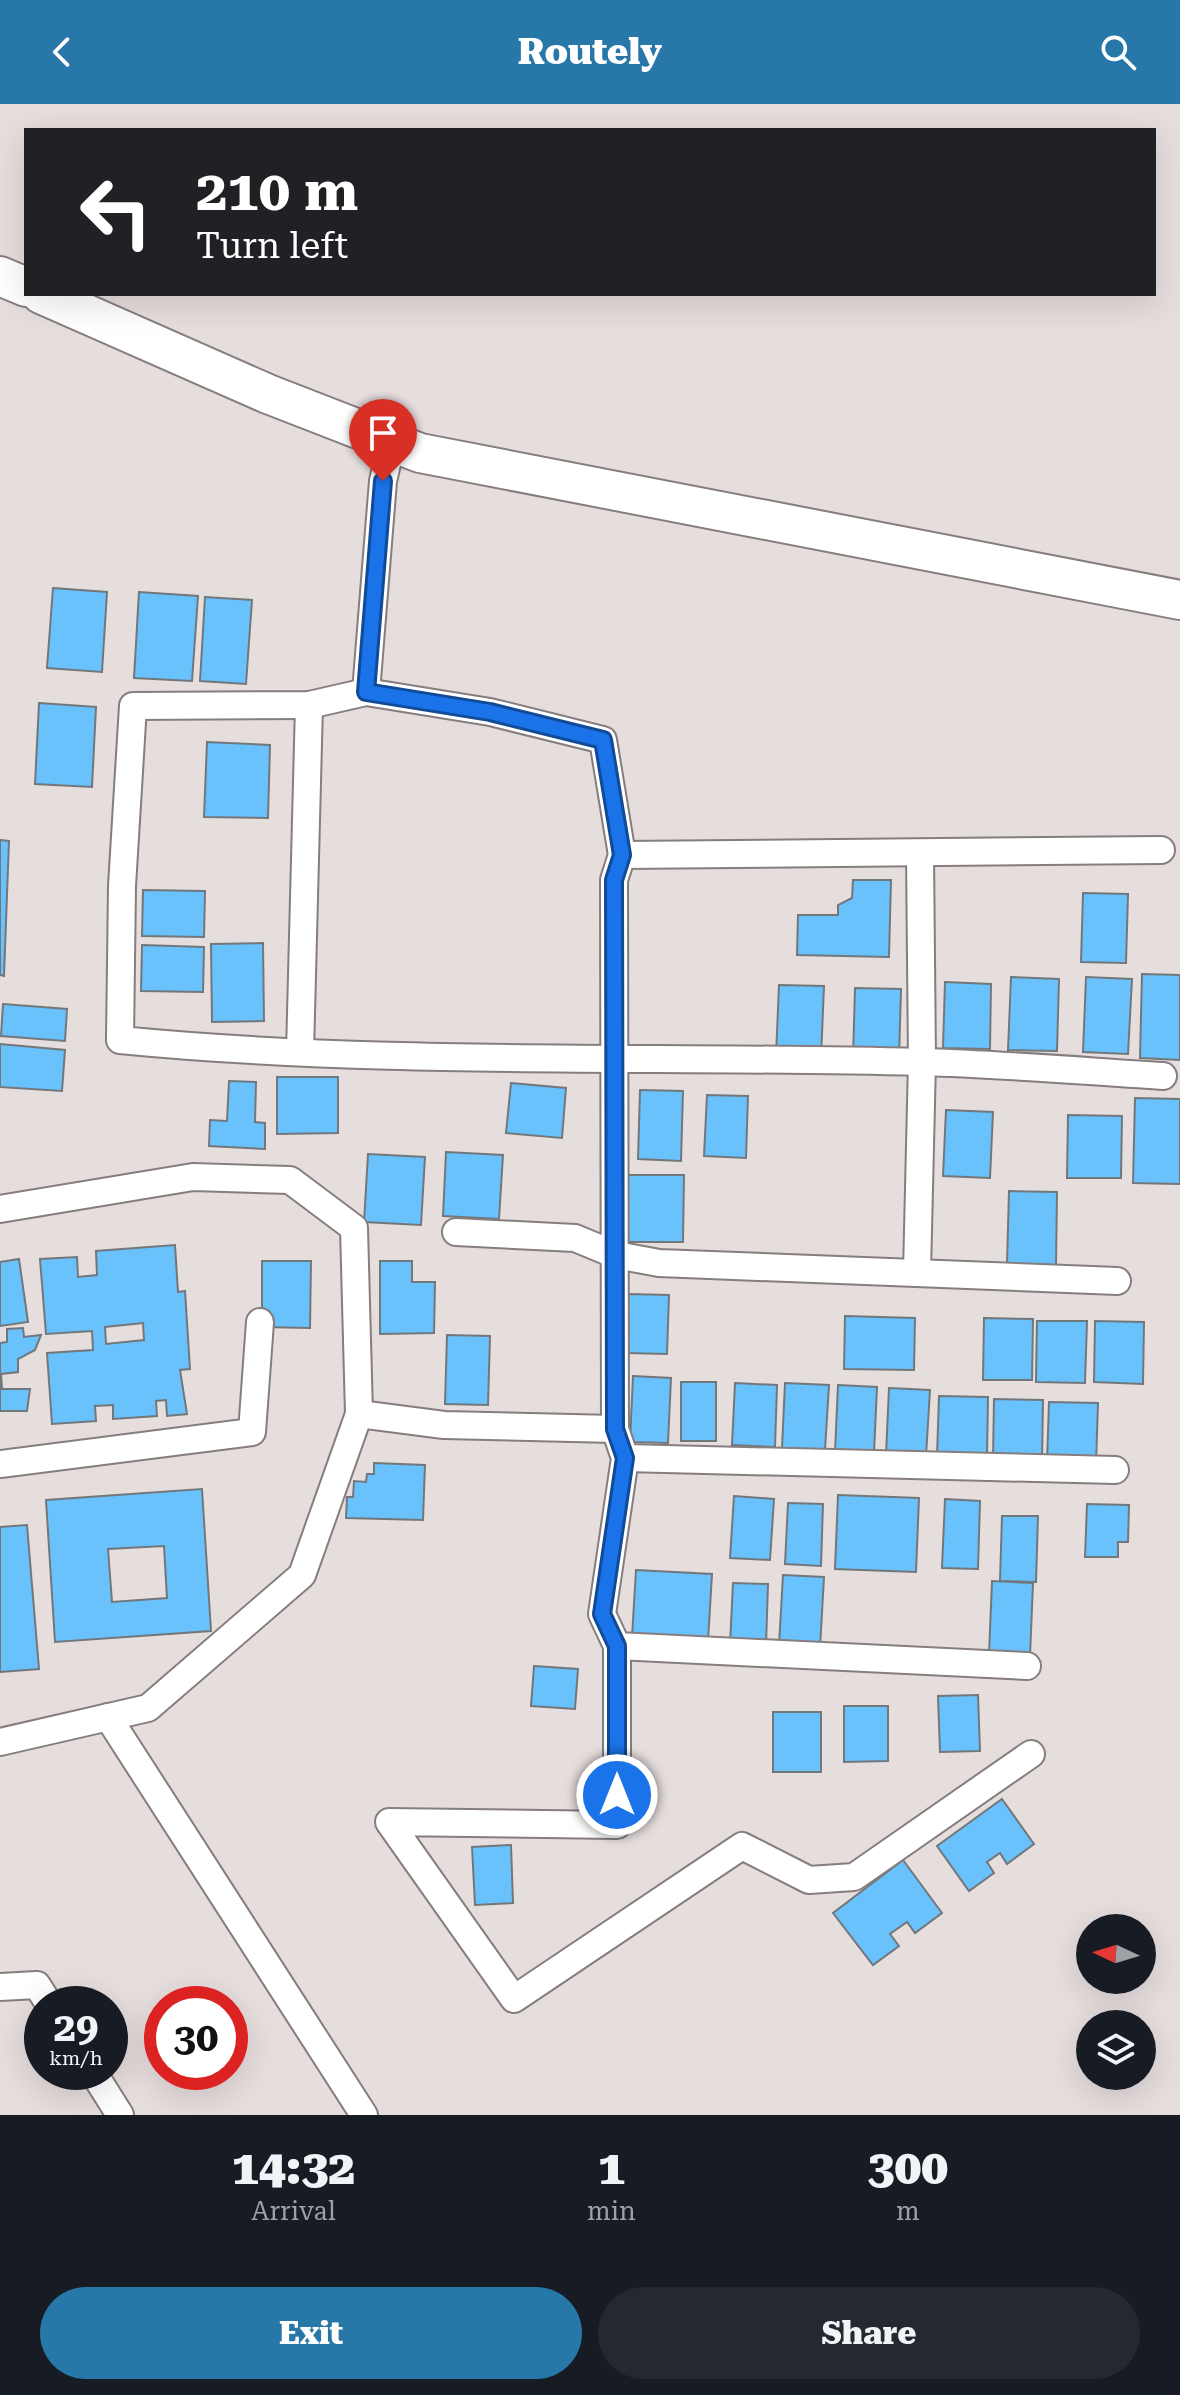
<!DOCTYPE html>
<html lang="en">
<head>
<meta charset="utf-8">
<style>
	body { margin:0; font-family:"Roboto Serif",serif; background:#242831; color:#f1f3f6; height:100vh; display:flex; flex-direction:column; font-size:30px; white-space:nowrap }
	* { box-sizing:border-box; margin:0 }
	p { font-size:26px; color:#9ea1a6 }
	.icon { flex:none; width:44px; height:44px; fill:none; stroke:currentColor; stroke-width:2; stroke-linecap:round; stroke-linejoin:round }
	.map { position:relative; height:2011px; overflow:hidden }
	.sheet { display:flex; flex-direction:column; background:#171b24; flex:1 }
	.sheet>* { flex:none }
	.hud { position:absolute; left:24px; top:24px; width:1132px; height:168px; border-radius:0px; box-shadow:0 8px 32px #0002; background:#202124; color:#fff; overflow:hidden }
	.needle { width:52px; rotate:274deg }
	.controls { position:absolute; left:1076px; top:1810px; display:grid; gap:16px }
	.controls a { display:grid; place-items:center; width:80px; height:80px; border-radius:50%; background:#171b24; box-shadow:0 8px 32px #0002; font-size:40px }
	.speed { position:absolute; left:24px; top:1882px; display:flex; gap:16px; font-size:40px; font-weight:700; text-align:center }
	.speed>* { display:grid; place-content:center; width:104px; height:104px; border-radius:50%; background:#171b24; box-shadow:0 8px 32px #0002; line-height:1 }
	.speed small { font-size:20px; font-weight:400 }
	.speed .limit { border:12px solid #d22; background:#fff; color:#111 }
	.pin { position:absolute; display:grid; place-items:center; width:68px; height:68px; color:#fff; margin:-82px -34px; border-radius:50% 50% 50% 0; rotate:-45deg; box-shadow:0 0 8px #0007 }
	.pin .icon { rotate:45deg }
	.me { position:absolute; width:88px; margin:-44px; rotate:0deg; stroke-linejoin:round; filter:drop-shadow(0 0 6px #0008) }
	.turn { display:flex; align-items:center; gap:28px; height:168px; padding:0 40px; font-size:36px }
	.turn .icon { width:104px; height:104px; stroke-width:2.5 }
	.turn b { display:block; font-size:56px; line-height:68px }
	.eta { display:flex; justify-content:space-evenly; align-items:center; height:136px; text-align:center }
	.eta b { font-size:48px; font-weight:800; line-height:56px }
	.cta { display:flex; gap:16px; margin-top:auto; padding:16px 40px }
	.cta a { flex:1; height:92px; border-radius:48px; background:#2778a9; color:#fff; font-size:32px; font-weight:800; line-height:92px; text-align:center }
	.cta a+a { background:#242831; color:#f1f3f6 }
	header { display:flex; justify-content:space-between; align-items:center; height:104px; padding:0 40px; background:#2778a9; color:#fff; font-size:36px; font-weight:800 }
	.map>svg:first-child { display:block }
</style>
</head>
<body>
<header><svg class="icon" aria-label="back" viewBox="0 0 24 24"><path d="M15 5l-7 7 7 7"/></svg>Routely<svg class="icon" aria-label="search" viewBox="0 0 24 24"><circle cx="10" cy="10" r="6"/><path d="M15 15l6 6"/></svg></header>
<div class="map">
<svg width="1180" height="2011" viewBox="0 0 1180 2011">
	<rect width="100%" height="100%" fill="#e6dddd"/>
	<g fill="#6ac2fd" stroke="#72777c" stroke-width="2" fill-rule="evenodd">
		<path d="M 53,484 L 107,488 L 102,568 L 47,564 Z"/>
		<path d="M 139,488 L 198,492 L 192,577 L 134,574 Z"/>
		<path d="M 205,493 L 252,496 L 246,580 L 200,577 Z"/>
		<path d="M 39,599 L 96,603 L 92,683 L 35,680 Z"/>
		<path d="M 207,638 L 270,641 L 268,714 L 204,713 Z"/>
		<path d="M 0,736 L 9,737 L 4,872 L 0,871 Z"/>
		<path d="M 853,776 L 891,776 L 889,853 L 797,851 L 798,811 L 838,811 L 838,801 L 852,794 Z"/>
		<path d="M 143,786 L 205,787 L 204,833 L 142,832 Z"/>
		<path d="M 1083,789 L 1128,790 L 1126,859 L 1081,858 Z"/>
		<path d="M 263,839 L 264,917 L 212,918 L 211,840 Z"/>
		<path d="M 142,841 L 204,843 L 203,888 L 141,887 Z"/>
		<path d="M 1142,870 L 1180,871 L 1180,956 L 1140,954 Z"/>
		<path d="M 1011,873 L 1059,875 L 1057,947 L 1008,946 Z"/>
		<path d="M 1086,873 L 1132,875 L 1128,950 L 1083,948 Z"/>
		<path d="M 945,878 L 991,880 L 990,945 L 943,944 Z"/>
		<path d="M 779,881 L 824,882 L 821,954 L 776,952 Z"/>
		<path d="M 855,884 L 901,885 L 899,955 L 853,954 Z"/>
		<path d="M 3,900 L 67,905 L 65,937 L 1,932 Z"/>
		<path d="M 0,940 L 65,946 L 62,987 L 0,983 Z"/>
		<path d="M 277,973 L 338,973 L 338,1029 L 277,1030 Z"/>
		<path d="M 229,977 L 256,978 L 255,1018 L 265,1019 L 265,1045 L 209,1042 L 210,1016 L 227,1017 Z"/>
		<path d="M 511,979 L 566,984 L 562,1034 L 506,1029 Z"/>
		<path d="M 640,986 L 683,987 L 681,1057 L 638,1055 Z"/>
		<path d="M 707,991 L 748,992 L 746,1054 L 704,1052 Z"/>
		<path d="M 1135,994 L 1180,995 L 1180,1080 L 1133,1079 Z"/>
		<path d="M 946,1006 L 993,1008 L 990,1074 L 943,1072 Z"/>
		<path d="M 1068,1011 L 1122,1012 L 1121,1074 L 1067,1074 Z"/>
		<path d="M 446,1048 L 503,1051 L 499,1115 L 443,1112 Z"/>
		<path d="M 368,1050 L 425,1053 L 421,1121 L 364,1118 Z"/>
		<path d="M 625,1071 L 684,1071 L 683,1138 L 625,1138 Z"/>
		<path d="M 1009,1087 L 1057,1088 L 1056,1161 L 1007,1160 Z"/>
		<path d="M 175,1141 L 178,1188 L 185,1187 L 190,1265 L 180,1266 L 187,1310 L 167,1312 L 166,1296 L 156,1297 L 157,1312 L 113,1315 L 113,1301 L 95,1302 L 96,1317 L 52,1320 L 47,1249 L 93,1246 L 92,1227 L 46,1230 L 40,1155 L 77,1153 L 78,1173 L 97,1171 L 96,1147 ZM 143,1219 L 144,1236 L 106,1240 L 105,1223 Z"/>
		<path d="M 19,1155 L 28,1218 L 0,1222 L 0,1158 Z"/>
		<path d="M 262,1157 L 311,1157 L 310,1224 L 262,1223 Z"/>
		<path d="M 380,1157 L 412,1157 L 412,1178 L 435,1178 L 434,1229 L 380,1230 Z"/>
		<path d="M 628,1190 L 669,1191 L 667,1250 L 626,1249 Z"/>
		<path d="M 845,1212 L 915,1214 L 914,1266 L 844,1265 Z"/>
		<path d="M 984,1214 L 1033,1215 L 1032,1276 L 983,1276 Z"/>
		<path d="M 1037,1217 L 1087,1217 L 1085,1279 L 1036,1278 Z"/>
		<path d="M 1095,1217 L 1144,1218 L 1143,1280 L 1094,1278 Z"/>
		<path d="M 23,1224 L 24,1233 L 41,1231 L 35,1246 L 18,1255 L 18,1268 L 1,1270 L 2,1285 L 30,1285 L 27,1307 L 0,1307 L 0,1239 L 7,1238 L 7,1225 Z"/>
		<path d="M 447,1231 L 490,1232 L 488,1301 L 445,1300 Z"/>
		<path d="M 633,1272 L 671,1274 L 668,1339 L 630,1338 Z"/>
		<rect x="681" y="1278" width="35" height="59"/>
		<path d="M 735,1279 L 777,1281 L 775,1343 L 732,1341 Z"/>
		<path d="M 785,1279 L 829,1281 L 825,1346 L 782,1344 Z"/>
		<path d="M 838,1281 L 877,1283 L 874,1349 L 835,1348 Z"/>
		<path d="M 889,1284 L 930,1286 L 926,1352 L 886,1351 Z"/>
		<path d="M 939,1292 L 988,1293 L 987,1354 L 937,1353 Z"/>
		<path d="M 994,1295 L 1043,1296 L 1042,1357 L 993,1356 Z"/>
		<path d="M 1049,1298 L 1098,1299 L 1096,1360 L 1047,1359 Z"/>
		<path d="M 374,1359 L 425,1361 L 423,1416 L 346,1414 L 347,1393 L 353,1393 L 354,1377 L 366,1378 L 367,1370 L 374,1370 Z"/>
		<path d="M 202,1385 L 211,1527 L 55,1538 L 46,1396 ZM 164,1442 L 167,1494 L 112,1498 L 108,1445 Z"/>
		<path d="M 838,1391 L 919,1394 L 916,1468 L 835,1465 Z"/>
		<path d="M 734,1392 L 774,1395 L 770,1456 L 730,1454 Z"/>
		<path d="M 945,1395 L 980,1397 L 978,1465 L 942,1464 Z"/>
		<path d="M 788,1399 L 823,1400 L 821,1462 L 785,1460 Z"/>
		<path d="M 1087,1400 L 1129,1401 L 1128,1438 L 1118,1438 L 1118,1453 L 1085,1453 Z"/>
		<path d="M 1002,1412 L 1038,1412 L 1036,1478 L 1000,1477 Z"/>
		<path d="M 27,1421 L 39,1565 L 0,1568 L 0,1423 Z"/>
		<path d="M 636,1466 L 712,1470 L 708,1537 L 632,1533 Z"/>
		<path d="M 783,1471 L 824,1473 L 820,1544 L 779,1542 Z"/>
		<path d="M 992,1477 L 1033,1479 L 1030,1552 L 989,1551 Z"/>
		<path d="M 733,1479 L 768,1480 L 766,1542 L 730,1541 Z"/>
		<path d="M 534,1562 L 578,1565 L 575,1605 L 531,1602 Z"/>
		<path d="M 978,1591 L 980,1647 L 940,1648 L 938,1592 Z"/>
		<path d="M 844,1602 L 888,1602 L 888,1657 L 844,1658 Z"/>
		<rect x="773" y="1608" width="48" height="60"/>
		<path d="M 1002,1695 L 1034,1740 L 1007,1760 L 1000,1749 L 987,1758 L 994,1769 L 969,1787 L 937,1742 Z"/>
		<path d="M 511,1741 L 513,1799 L 475,1801 L 472,1743 Z"/>
		<path d="M 903,1756 L 942,1809 L 915,1829 L 907,1818 L 890,1830 L 899,1842 L 873,1861 L 833,1809 Z"/>
	</g>
	<g fill="none" stroke-linecap="round" stroke-linejoin="round">
		<defs>
			<g id="street">
				<path d="M 366,588 L 383,377 L 392,338"/>
				<path d="M 622,751 L 603,636 L 490,608 L 366,588 L 309,601 L 133,602 L 122,782 L 120,936 C 386,962 654,951 920,958 C 1001,960 1082,967 1163,972"/>
				<path d="M 300,948 L 309,601"/>
				<path d="M 0,1105 L 193,1073 L 290,1076 L 354,1124 L 359,1310 L 302,1471 L 148,1604 L 0,1638"/>
				<path d="M 456,1128 L 575,1134 L 616,1151 L 659,1159 L 1117,1177"/>
				<path d="M 917,1169 L 922,958 L 920,749"/>
				<path d="M 359,1310 L 444,1321 L 615,1325"/>
				<path d="M 625,1354 L 1115,1366"/>
				<path d="M 0,1360 L 252,1328 L 260,1218"/>
				<path d="M 617,1542 L 617,1721 L 389,1718 L 514,1895 L 742,1742 L 809,1776 L 854,1773 L 1031,1650"/>
				<path d="M 1027,1562 L 617,1542 L 602,1510 L 625,1354 L 615,1325 L 614,776 L 622,751 L 1161,746"/>
				<path d="M 108,1613 L 364,2011"/>
				<path d="M 0,1883 L 37,1881 L 49,1900"/>
				<path d="M 93,1968 L 120,2011"/>
			</g>
			<g id="secondary">
				<path d="M 0,172 L 26,183"/>
				<path d="M 41,190 L 268,290 L 420,349 L 1180,496"/>
			</g>
		</defs>
		<use href="#street" stroke="#857d7e" stroke-width="30"/>
		<use href="#secondary" stroke="#857d7e" stroke-width="42"/>
		<use href="#street" stroke="#fff" stroke-width="26"/>
		<use href="#secondary" stroke="#fff" stroke-width="38"/>
	</g>
	<g fill="none" stroke-linecap="round" stroke-linejoin="round">
		<defs>
			<path id="route" d="M 383,377 L 366,588 L 490,608 L 603,636 L 622,751 L 614,776 L 615,1325 L 625,1354 L 602,1510 L 617,1542 L 617,1691"/>
		</defs>
		<use href="#route" stroke="#114b97" stroke-width="20"/>
		<use href="#route" stroke="#1a73e8" stroke-width="14"/>
	</g>
</svg>
<div class="controls">
<a><svg class="needle" viewBox="-14 -14 28 28"><path d="M0-13l5 13h-10z" fill="#e53935"/><path d="M0 13l5-13h-10z" fill="#9ea1a6"/></svg></a>
<a><svg class="icon" aria-label="layers" viewBox="0 0 24 24"><path d="M12 4l9 5-9 5-9-5zM3 14l9 5 9-5"/></svg></a>
</div>
<div class="speed"><div>29<small>km/h</small></div><div class="limit">30</div></div>
<div class="pin" style="left:383px;top:377px;background:#d93025"><svg class="icon" aria-label="arrive" viewBox="0 0 24 24"><path d="M6 21V4h12l-3 4 3 4H6"/></svg></div>
<svg class="me" style="left:617px;top:1691px" viewBox="-20 -20 40 40"><circle r="17" fill="#1a73e8" stroke="#fff" stroke-width="3"/><path d="M0-11L8 9 0 5-8 9z" fill="#fff"/></svg>
<div class="hud">
<div class="turn"><svg class="icon" aria-label="left" viewBox="0 0 24 24"><path d="M17 20v-9H6M10 6l-5 5 5 5"/></svg><div><b>210 m</b>Turn left</div></div>
</div>
</div>
<section class="sheet">
<div class="eta">
<div><b>14:32</b><p>Arrival</p></div>
<div><b>1</b><p>min</p></div>
<div><b>300</b><p>m</p></div>
</div>
<div class="cta"><a>Exit</a><a>Share</a></div>
</section>
</body>
</html>
